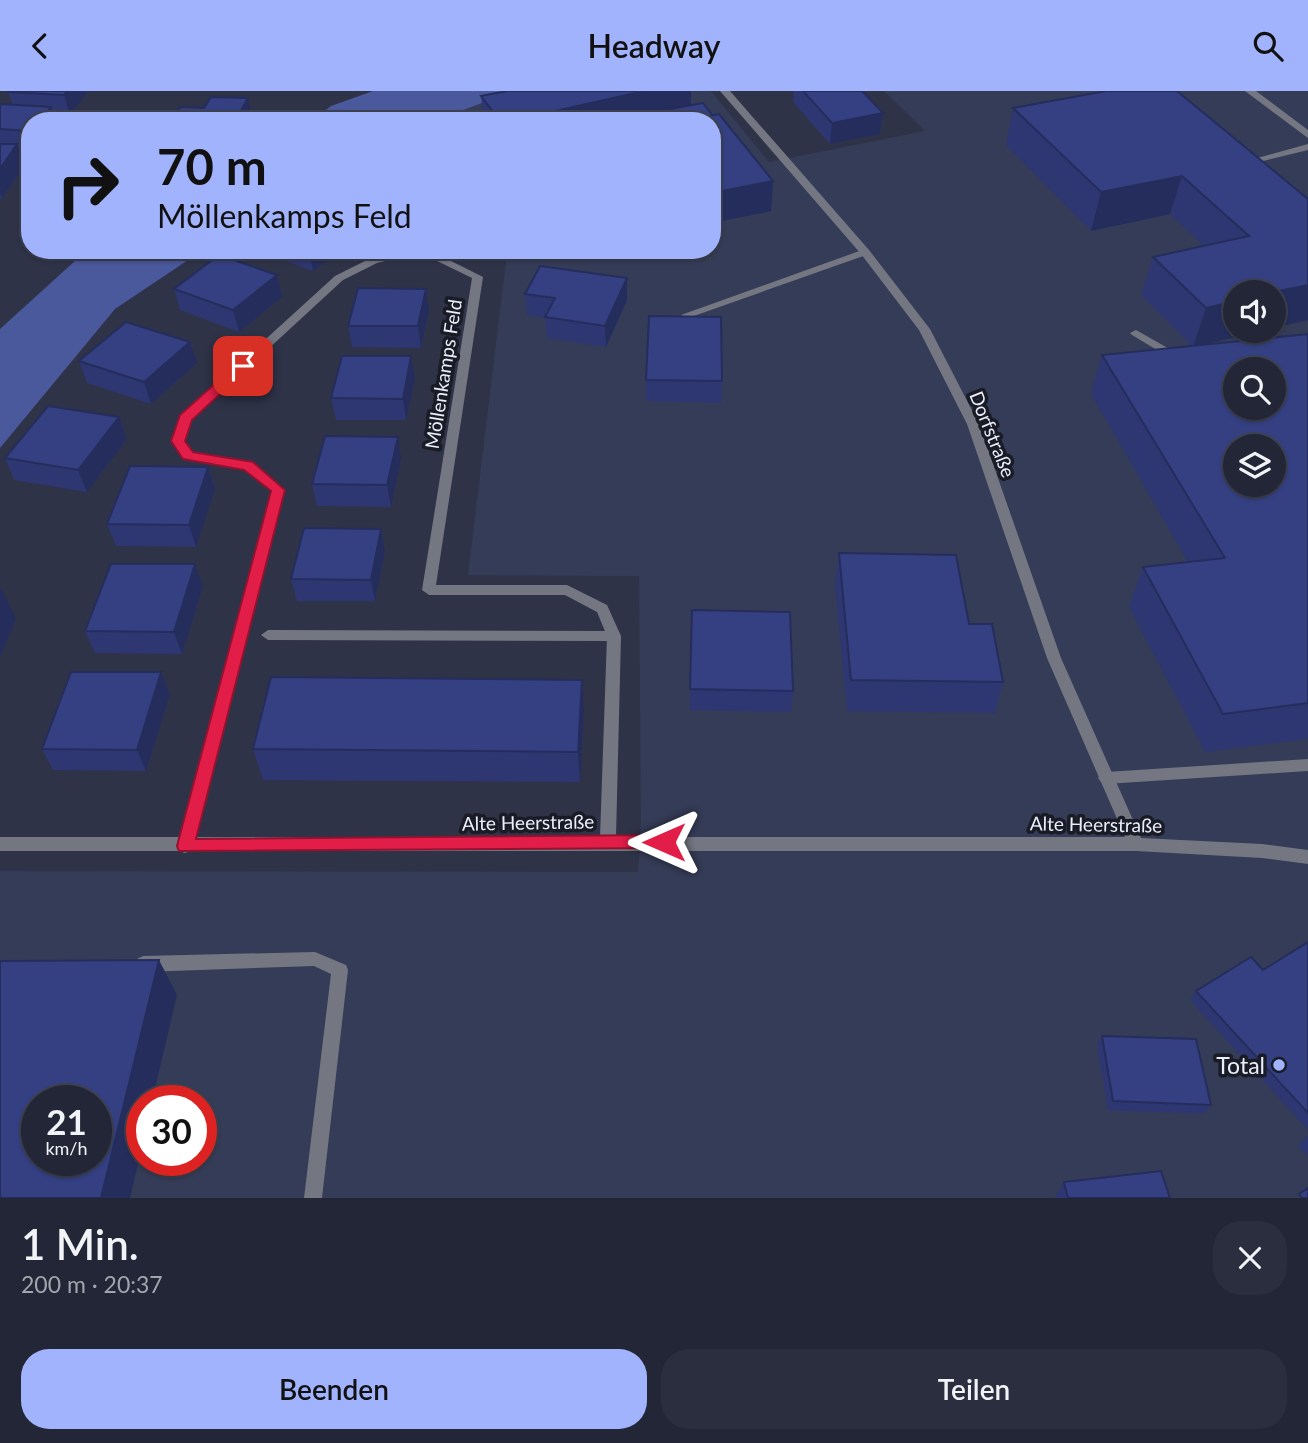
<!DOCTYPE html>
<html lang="de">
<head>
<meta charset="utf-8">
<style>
	body { margin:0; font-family:Lato,sans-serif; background:#2a2e3e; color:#f1f3f6; height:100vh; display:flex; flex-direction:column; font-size:26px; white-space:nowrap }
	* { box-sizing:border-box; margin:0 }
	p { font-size:23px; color:#a2a5ad }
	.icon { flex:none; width:38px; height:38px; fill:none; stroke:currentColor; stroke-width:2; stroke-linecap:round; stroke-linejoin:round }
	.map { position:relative; height:1107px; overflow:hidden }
	.drawer { display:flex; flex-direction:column; background:#222636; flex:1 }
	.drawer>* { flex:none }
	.top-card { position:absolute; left:21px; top:21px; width:700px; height:147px; border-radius:28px; box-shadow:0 2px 5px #0004,0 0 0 2px #3f4351; background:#a1b3fd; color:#111; overflow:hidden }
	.tools { position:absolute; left:1223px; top:189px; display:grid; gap:14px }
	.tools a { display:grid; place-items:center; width:63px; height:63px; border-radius:50%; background:#222636; box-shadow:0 2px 5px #0004,0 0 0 2px #3f4351; font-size:35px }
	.speed { position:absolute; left:21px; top:994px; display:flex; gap:14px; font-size:35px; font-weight:700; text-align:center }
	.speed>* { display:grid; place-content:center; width:91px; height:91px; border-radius:50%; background:#222636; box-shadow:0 2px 5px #0004,0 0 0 2px #3f4351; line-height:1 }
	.speed small { font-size:18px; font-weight:400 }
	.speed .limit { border:10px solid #d22; background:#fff; color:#111 }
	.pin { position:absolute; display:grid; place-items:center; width:60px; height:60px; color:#fff; margin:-30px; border-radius:14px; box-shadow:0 4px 10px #0006 }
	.me { position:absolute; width:77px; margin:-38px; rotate:270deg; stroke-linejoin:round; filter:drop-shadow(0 0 5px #0008) }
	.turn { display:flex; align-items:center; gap:24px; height:147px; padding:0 21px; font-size:32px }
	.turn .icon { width:91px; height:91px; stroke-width:2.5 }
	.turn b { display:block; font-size:49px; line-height:60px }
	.round { display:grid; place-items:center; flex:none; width:74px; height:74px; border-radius:28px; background:#2a2e3e }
	.headline { display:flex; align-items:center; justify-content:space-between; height:119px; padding:0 21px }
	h1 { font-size:42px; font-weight:600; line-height:52px }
	.primary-button { display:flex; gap:14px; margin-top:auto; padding:14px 21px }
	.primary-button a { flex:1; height:80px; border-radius:28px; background:#a1b3fd; color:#111; font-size:28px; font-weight:600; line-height:80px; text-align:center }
	.primary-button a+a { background:#2a2e3e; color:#f1f3f6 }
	header { display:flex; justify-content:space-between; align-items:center; height:91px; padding:0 21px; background:#a1b3fd; color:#111; font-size:32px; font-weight:600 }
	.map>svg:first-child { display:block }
</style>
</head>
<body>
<header><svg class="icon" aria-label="back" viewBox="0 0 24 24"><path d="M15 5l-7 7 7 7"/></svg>Headway<svg class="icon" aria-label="search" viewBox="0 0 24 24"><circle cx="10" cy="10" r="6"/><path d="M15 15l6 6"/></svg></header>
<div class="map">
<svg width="1308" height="1107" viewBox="0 0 1308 1107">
	<rect width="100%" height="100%" fill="#2e3348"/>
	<path fill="#353c57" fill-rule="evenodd" d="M 514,0 L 711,0 L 769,71 L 925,40 L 884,0 L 1308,0 L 1308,1107 L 0,1107 L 0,780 L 638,781 L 641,732 L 639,485 L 468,484 L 507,162 L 502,159 L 712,159 L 712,30 L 434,30 ZM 1236,201 L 1274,201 L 1274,240 L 1236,240 ZM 1236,278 L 1274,278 L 1274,317 L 1236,317 ZM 1236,355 L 1274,355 L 1274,394 L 1236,394 ZM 37,1010 L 96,1010 L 96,1069 L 37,1069 ZM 142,1010 L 201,1010 L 201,1069 L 142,1069 Z"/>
	<g fill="#4a589c">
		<path d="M 373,0 L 514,0 L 434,30 L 312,30 L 331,15 Z"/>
		<path d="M 87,159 L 203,159 L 115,218 L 0,357 L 0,238 Z"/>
	</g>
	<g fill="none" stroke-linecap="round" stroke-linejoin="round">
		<g fill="#747782" fill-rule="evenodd">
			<path d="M 1308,53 L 1308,59 L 1255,72 L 1258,75 L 1256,77 L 1250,77 L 1243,71 Z"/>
			<path d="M 865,158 L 869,159 L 869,163 L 691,226 L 683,226 L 681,224 Z"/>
			<path d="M 1136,239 L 1180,264 L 1182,266 L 1180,268 L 1172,268 L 1132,244 L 1130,242 Z"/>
			<path d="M 268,539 L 614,540 L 621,545 L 614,550 L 268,549 L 261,544 Z"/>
			<path d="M 1308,668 L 1308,680 L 1106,693 L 1101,691 L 1098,687 L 1101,683 L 1106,681 Z"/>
			<path d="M 315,861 L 346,874 L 348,879 L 322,1107 L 304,1107 L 331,883 L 314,875 L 143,881 L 137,878 L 135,873 L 137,868 L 143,865 Z"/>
		</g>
		<g fill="#747782" fill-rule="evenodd">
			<path d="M 720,0 L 730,0 L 869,159 L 930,238 L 979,333 L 1061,567 L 1141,747 L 1262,753 L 1308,759 L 1308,773 L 1262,767 L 1136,760 L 191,760 L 185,762 L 179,760 L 0,760 L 0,746 L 179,746 L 271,400 L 244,378 L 184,367 L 172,350 L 179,327 L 335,185 L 369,168 L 397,161 L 433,161 L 483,186 L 436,494 L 567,494 L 607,514 L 621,545 L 616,746 L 1125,746 L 1047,567 L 967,333 L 919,239 L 861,163 ZM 397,167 L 431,167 L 472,187 L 422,499 L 429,504 L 565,504 L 597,521 L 607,545 L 600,746 L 195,746 L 284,399 L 252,372 L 192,361 L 184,350 L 191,329 L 343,189 L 377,172 Z"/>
			<path d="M 1245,0 L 1256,0 L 1308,39 L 1308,47 Z"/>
		</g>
	</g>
	<g fill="#2e3771">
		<path d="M 10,0 L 86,0 L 87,2 L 70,24 L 54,24 L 30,30 L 30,60 L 20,59 L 25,74 L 2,107 L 0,107 L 0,13 L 13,14 L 8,1 Z"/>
		<path d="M 507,0 L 691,0 L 691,14 L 703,12 L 713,25 L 719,23 L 773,90 L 771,120 L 712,132 L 712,30 L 484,30 L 481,5 Z"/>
		<path d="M 794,0 L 862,0 L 883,22 L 880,43 L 830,53 L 793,11 Z"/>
		<path d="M 1013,17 L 1308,108 L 1308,229 L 1201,254 L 1308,243 L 1308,648 L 1205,661 L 1129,516 L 1143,476 L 1188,471 L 1091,303 L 1102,264 L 1192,255 L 1141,204 L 1153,166 L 1204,155 L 1170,123 L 1091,140 L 1006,54 Z"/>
		<path d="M 256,159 L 339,159 L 313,180 Z"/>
		<path d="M 277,184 L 282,206 L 239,241 L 180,219 L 174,198 Z"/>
		<path d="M 525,203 L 627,209 L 606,256 L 547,247 L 545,227 L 527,224 Z"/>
		<path d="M 429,219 L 421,257 L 352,256 L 348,235 Z"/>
		<path d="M 190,251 L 197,272 L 151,313 L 87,292 L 79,270 Z"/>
		<path d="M 411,265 L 415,287 L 406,329 L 336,329 L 331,307 Z"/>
		<path d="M 646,289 L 722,290 L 721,312 L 646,310 Z"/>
		<path d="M 119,326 L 127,348 L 87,401 L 14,389 L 5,367 Z"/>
		<path d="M 401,368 L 391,416 L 317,415 L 312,393 Z"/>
		<path d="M 208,376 L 215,398 L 196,456 L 116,455 L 107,433 Z"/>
		<path d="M 381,438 L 385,460 L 375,510 L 297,510 L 291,488 Z"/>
		<path d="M 839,462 L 969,533 L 1003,591 L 995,622 L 847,620 L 835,494 Z"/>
		<path d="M 203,495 L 182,563 L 95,562 L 85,540 Z"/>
		<path d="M 692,519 L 793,600 L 791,621 L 690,619 Z"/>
		<path d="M 161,581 L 170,603 L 146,680 L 53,679 L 42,658 Z"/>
		<path d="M 584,620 L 580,691 L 263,689 L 253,658 Z"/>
		<path d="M 1308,851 L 1308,1039 L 1190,909 L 1196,900 L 1263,879 Z"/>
		<path d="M 1102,945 L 1211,1014 L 1204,1023 L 1108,1019 L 1097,954 Z"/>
		<path d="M 1308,1044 L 1308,1065 L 1298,1055 Z"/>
		<path d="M 1064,1091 L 1170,1107 L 1055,1107 Z"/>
	</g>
	<g fill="#252d5c">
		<path d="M 67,0 L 86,0 L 87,2 L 70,24 L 64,4 Z"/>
		<path d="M 644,0 L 691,0 L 691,19 L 642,30 L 511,30 Z"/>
		<path d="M 248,7 L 252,28 L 251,30 L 235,30 Z"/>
		<path d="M 51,16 L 56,30 L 40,30 Z"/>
		<path d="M 883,22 L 880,43 L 830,53 L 832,32 Z"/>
		<path d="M 17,53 L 25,74 L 2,107 L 0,101 L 0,78 Z"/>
		<path d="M 1182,85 L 1170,123 L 1091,140 L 1101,101 Z"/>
		<path d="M 773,90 L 771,120 L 712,132 L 712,102 Z"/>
		<path d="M 309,159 L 339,159 L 313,180 Z"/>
		<path d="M 277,184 L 282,206 L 239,241 L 233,219 Z"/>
		<path d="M 627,187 L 627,209 L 606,256 L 605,235 Z"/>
		<path d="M 1308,194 L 1308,229 L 1274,237 L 1274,201 Z"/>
		<path d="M 426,198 L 429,219 L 421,257 L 418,235 Z"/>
		<path d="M 1236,210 L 1236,240 L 1262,240 L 1193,256 L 1206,217 Z"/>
		<path d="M 190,251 L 197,272 L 151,313 L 144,291 Z"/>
		<path d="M 411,265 L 415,287 L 406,329 L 403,308 Z"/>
		<path d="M 119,326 L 127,348 L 87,401 L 78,379 Z"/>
		<path d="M 398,346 L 401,368 L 391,416 L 387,394 Z"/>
		<path d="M 208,376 L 215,398 L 196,456 L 189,434 Z"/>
		<path d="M 381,438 L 385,460 L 375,510 L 371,489 Z"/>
		<path d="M 195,473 L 203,495 L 182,563 L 174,541 Z"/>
		<path d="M 1,497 L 16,528 L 0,566 L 0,499 Z"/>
		<path d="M 161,581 L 170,603 L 146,680 L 137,659 Z"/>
		<path d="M 582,589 L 584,620 L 580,691 L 578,661 Z"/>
		<path d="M 159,869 L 177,904 L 152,1010 L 142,1010 L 142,1056 L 130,1107 L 101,1107 Z"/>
	</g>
	<g fill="#354083" stroke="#252d5c" stroke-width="2" fill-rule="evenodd">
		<path d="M 10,0 L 67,0 L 64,4 L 8,1 Z"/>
		<path d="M 507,0 L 644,0 L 511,30 L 500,30 L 481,5 Z"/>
		<path d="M 803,0 L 862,0 L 883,22 L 832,32 Z"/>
		<path d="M 1106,0 L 1177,0 L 1308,108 L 1308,194 L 1274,201 L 1236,201 L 1236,210 L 1206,217 L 1153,166 L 1249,145 L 1182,85 L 1101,101 L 1013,17 Z"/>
		<path d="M 211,6 L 248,7 L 235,30 L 171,30 L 180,16 L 204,17 Z"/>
		<path d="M 703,12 L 713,25 L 685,30 L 607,30 Z"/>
		<path d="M 0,13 L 51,16 L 40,30 L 30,30 L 30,40 L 0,38 Z"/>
		<path d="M 719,23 L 773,90 L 712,102 L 712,30 L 685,30 Z"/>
		<path d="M 0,53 L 17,53 L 0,78 Z"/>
		<path d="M 219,164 L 277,184 L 233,219 L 174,198 Z"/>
		<path d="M 540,175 L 627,187 L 605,235 L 545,226 L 555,207 L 525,203 Z"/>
		<path d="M 358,197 L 426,198 L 418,235 L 348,235 Z"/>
		<path d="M 649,225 L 721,226 L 722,290 L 646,289 Z"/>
		<path d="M 126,231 L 190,251 L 144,291 L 79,270 Z"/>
		<path d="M 1308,243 L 1308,612 L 1223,623 L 1143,476 L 1225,467 L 1102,264 ZM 1236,278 L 1274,278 L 1274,317 L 1236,317 ZM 1236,355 L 1274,355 L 1274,394 L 1236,394 Z"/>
		<path d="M 342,265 L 411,265 L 403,308 L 331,307 Z"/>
		<path d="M 48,315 L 119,326 L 78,379 L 5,367 Z"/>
		<path d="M 325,345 L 398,346 L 387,394 L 312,393 Z"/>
		<path d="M 130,375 L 208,376 L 189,434 L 107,433 Z"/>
		<path d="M 304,437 L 381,438 L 371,489 L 291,488 Z"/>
		<path d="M 839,462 L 956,464 L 969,533 L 992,533 L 1003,591 L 851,589 Z"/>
		<path d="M 111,473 L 195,473 L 174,541 L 85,540 Z"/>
		<path d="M 692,519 L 790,521 L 793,600 L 690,598 Z"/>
		<path d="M 71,581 L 161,581 L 137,659 L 42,658 Z"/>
		<path d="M 271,586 L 582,589 L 578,661 L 253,658 Z"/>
		<path d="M 1308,851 L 1308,1022 L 1196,900 L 1251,866 L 1263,879 Z"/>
		<path d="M 159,869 L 101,1107 L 0,1107 L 0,870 ZM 37,1010 L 96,1010 L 96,1069 L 37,1069 Z"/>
		<path d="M 1102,945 L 1196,948 L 1211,1014 L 1113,1010 Z"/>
		<path d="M 1161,1080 L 1170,1107 L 1068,1107 L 1064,1091 Z"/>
		<path d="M 1308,1097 L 1308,1107 L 1302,1107 L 1299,1103 Z"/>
	</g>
	<path fill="#e11d48" stroke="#92132f" stroke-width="2" d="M 238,272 L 250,275 L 192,329 L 185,350 L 193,361 L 253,371 L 285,399 L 196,748 L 664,744 L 673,751 L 670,757 L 179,760 L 177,755 L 271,400 L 244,379 L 183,368 L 171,350 L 180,324 Z"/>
	<circle fill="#a1b3fd" stroke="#191b25" stroke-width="2.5" cx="1279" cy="974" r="7"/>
	<g text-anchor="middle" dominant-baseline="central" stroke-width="7" stroke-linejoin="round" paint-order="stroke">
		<g font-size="19" fill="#eaeefc" stroke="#191b25">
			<text transform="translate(443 283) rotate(-81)">Möllenkamps Feld</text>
			<text transform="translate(993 343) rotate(68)">Dorfstraße</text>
			<text transform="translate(528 731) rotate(-1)">Alte Heerstraße</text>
			<text transform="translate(1096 733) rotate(1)">Alte Heerstraße</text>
		</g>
		<g font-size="23" fill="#eaeefc" stroke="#191b25" text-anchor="end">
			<text x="1265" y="974">Total</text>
		</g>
	</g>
</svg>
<div class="tools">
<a><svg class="icon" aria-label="sound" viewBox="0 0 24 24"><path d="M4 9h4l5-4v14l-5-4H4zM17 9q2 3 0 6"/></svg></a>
<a><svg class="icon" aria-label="search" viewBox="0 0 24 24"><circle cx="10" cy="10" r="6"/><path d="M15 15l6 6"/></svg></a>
<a><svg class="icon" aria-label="layers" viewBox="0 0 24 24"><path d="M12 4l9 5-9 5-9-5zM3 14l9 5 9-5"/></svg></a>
</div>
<div class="speed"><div>21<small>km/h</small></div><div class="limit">30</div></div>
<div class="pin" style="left:243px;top:275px;background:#d93025"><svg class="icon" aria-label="arrive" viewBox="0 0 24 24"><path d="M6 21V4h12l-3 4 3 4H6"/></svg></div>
<svg class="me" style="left:664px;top:751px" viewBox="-20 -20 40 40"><path d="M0-17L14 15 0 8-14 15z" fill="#e11d48" stroke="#fff" stroke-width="4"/></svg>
<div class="top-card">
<div class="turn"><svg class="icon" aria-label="right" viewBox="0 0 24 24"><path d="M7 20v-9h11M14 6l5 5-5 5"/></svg><div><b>70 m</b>Möllenkamps Feld</div></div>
</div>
</div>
<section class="drawer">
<div class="headline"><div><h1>1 Min.</h1><p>200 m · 20:37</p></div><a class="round"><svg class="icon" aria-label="close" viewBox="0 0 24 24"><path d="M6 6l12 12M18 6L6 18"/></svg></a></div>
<div class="primary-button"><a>Beenden</a><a>Teilen</a></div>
</section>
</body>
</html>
